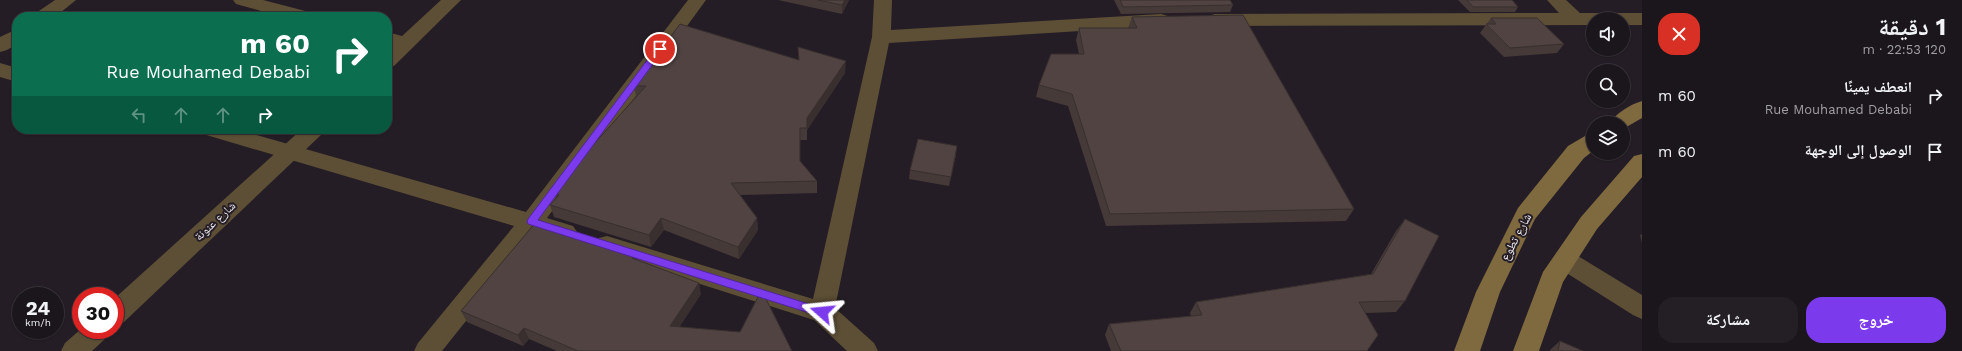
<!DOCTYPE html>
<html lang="ar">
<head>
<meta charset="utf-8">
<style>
	body { margin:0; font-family:"Work Sans","Noto Naskh Arabic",sans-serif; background:#241f25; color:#f1f3f6; direction:rtl; height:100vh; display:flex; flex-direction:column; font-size:15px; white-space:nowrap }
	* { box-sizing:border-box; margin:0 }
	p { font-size:13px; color:#a09fa3 }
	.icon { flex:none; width:22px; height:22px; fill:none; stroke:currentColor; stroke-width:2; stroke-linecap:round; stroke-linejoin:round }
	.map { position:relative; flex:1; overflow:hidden; direction:ltr }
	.drawer { display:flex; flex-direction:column; background:#1b161c; width:320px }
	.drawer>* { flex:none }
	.hud { position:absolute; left:12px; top:12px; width:380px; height:122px; border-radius:16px; box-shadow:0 1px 3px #0004,0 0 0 1px #39353b; direction:rtl; background:#0b6e4f; color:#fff; overflow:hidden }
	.controls { position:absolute; left:1586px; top:12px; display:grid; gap:8px }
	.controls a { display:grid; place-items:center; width:44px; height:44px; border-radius:50%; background:#1b161c; box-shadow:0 1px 3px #0004,0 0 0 1px #39353b; font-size:20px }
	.speed { position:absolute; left:12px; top:287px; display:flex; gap:8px; font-size:20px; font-weight:700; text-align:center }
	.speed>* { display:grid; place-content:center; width:52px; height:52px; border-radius:50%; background:#1b161c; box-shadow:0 1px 3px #0004,0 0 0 1px #39353b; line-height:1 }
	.speed small { font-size:10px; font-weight:400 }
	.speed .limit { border:6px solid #d22; background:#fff; color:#111 }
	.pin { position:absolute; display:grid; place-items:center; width:34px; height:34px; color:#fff; margin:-17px; border:2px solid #fff; border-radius:50%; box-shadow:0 1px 4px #0007 }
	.me { position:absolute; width:44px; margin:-22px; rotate:288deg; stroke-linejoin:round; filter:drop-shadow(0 0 3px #0008) }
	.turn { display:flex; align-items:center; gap:14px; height:84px; padding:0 16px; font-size:18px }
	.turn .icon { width:52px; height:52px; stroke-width:2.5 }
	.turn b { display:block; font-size:28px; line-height:34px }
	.lanes { display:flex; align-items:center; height:38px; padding:0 16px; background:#0003; justify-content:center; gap:20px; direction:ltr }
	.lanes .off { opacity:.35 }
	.round { display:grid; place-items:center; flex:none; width:42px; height:42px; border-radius:16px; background:#241f25 }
	.head { display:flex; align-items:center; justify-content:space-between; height:68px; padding:0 16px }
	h1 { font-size:24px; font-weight:700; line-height:30px }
	.button { display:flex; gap:8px; margin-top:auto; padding:8px 16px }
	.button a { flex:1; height:46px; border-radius:16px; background:#7c3aed; color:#fff; font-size:16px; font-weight:700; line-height:46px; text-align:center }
	.button a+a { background:#241f25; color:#f1f3f6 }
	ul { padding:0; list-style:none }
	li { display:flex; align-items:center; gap:12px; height:56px; padding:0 16px }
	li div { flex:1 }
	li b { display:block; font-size:15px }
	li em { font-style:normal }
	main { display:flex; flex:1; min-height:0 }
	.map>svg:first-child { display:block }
</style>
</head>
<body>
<main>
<section class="drawer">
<div class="head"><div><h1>1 دقيقة</h1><p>120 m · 22:53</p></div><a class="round" style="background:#d93025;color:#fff"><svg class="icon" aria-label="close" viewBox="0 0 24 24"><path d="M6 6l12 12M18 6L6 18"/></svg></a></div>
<ul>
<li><svg class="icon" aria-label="right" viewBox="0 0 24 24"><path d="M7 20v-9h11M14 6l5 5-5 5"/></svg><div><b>انعطف يمينًا</b><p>Rue Mouhamed Debabi</p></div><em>60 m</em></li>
<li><svg class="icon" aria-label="arrive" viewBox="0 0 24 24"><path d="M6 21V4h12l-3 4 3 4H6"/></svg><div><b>الوصول إلى الوجهة</b></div><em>60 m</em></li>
</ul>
<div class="button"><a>خروج</a><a>مشاركة</a></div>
</section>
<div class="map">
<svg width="1642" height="351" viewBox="0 0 1642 351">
	<rect width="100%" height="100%" fill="#241d25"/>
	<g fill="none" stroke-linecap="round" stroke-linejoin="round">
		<g fill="#5d4f35" fill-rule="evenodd">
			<path d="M 55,0 L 76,0 L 55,17 L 34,17 L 36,13 Z"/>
			<path d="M 233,0 L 263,0 L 313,13 L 315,17 L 284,17 L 236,4 Z"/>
			<path d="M 688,0 L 706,0 L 547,218 L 573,226 L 577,232 L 573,238 L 565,241 L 536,233 L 442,351 L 414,351 L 418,343 L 514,226 L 203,134 L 200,129 L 236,129 L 526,212 Z"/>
			<path d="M 874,0 L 892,0 L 891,30 L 1161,14 L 1168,16 L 1170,20 L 1168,24 L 1161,26 L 889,43 L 835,308 L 874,343 L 878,351 L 847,351 L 814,320 L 599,252 L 595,245 L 599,238 L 607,236 L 813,299 L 872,37 Z"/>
			<path d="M 1547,0 L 1566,0 L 1580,13 L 1642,13 L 1642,25 L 1623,25 L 1623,19 L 1593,19 L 1593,25 L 1215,26 L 1208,24 L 1206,20 L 1208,16 L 1215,14 L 1559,13 Z"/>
			<path d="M 17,29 L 17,44 L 7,50 L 0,52 L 0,37 Z"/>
			<path d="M 387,32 L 413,39 L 416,43 L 413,47 L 406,49 L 387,44 Z"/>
			<path d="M 0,63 L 17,68 L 17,82 L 0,77 Z"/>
			<path d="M 1565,250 L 1573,253 L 1642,295 L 1642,319 L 1633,315 L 1557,267 L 1553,260 L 1557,253 Z"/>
		</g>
		<g fill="#5d4f35" fill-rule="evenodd">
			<path d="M 441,0 L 461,0 L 394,66 L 387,67 L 387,50 Z"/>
			<path d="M 302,129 L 325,129 L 322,134 L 124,322 L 115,325 L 115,298 Z"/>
			<path d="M 81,329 L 81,330 L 110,330 L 106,338 L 92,351 L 61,351 L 65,343 Z"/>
		</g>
		<g fill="#7f693e" fill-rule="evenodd">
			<path d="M 1642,101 L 1642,118 L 1623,129 L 1623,123 L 1610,123 C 1616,113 1631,104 1642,101 Z"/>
			<path d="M 1593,133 L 1593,151 L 1584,158 L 1535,219 L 1500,292 L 1480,351 L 1454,351 L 1476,292 L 1518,208 L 1568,146 L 1585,136 Z"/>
			<path d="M 1642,154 L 1642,177 L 1597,229 L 1563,282 L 1539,351 L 1513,351 L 1543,272 L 1581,217 L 1634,156 Z"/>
		</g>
	</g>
	<g fill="#453a38">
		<path d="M 778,0 L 849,0 L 842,14 Z"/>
		<path d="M 1114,0 L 1230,0 L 1233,5 L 1230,12 L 1121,14 Z"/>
		<path d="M 1458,0 L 1512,0 L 1518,7 L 1515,12 L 1470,12 Z"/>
		<path d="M 1132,17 L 1354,209 L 1346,221 L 1106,226 L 1068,106 L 1036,97 L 1039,85 L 1079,54 L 1076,40 L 1079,28 L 1128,28 Z"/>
		<path d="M 1491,18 L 1564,44 L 1557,53 L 1504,57 L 1480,33 Z"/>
		<path d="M 799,60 L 845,73 L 807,130 L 807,140 L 800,140 L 800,162 L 817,181 L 817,193 L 740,195 L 757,218 L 758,230 L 739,259 L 664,230 L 651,247 L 554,217 L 550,205 L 556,198 L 554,193 L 636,96 L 634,86 Z"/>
		<path d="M 956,155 L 949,186 L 909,179 L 910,170 Z"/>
		<path d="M 1405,219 L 1405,301 L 1396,312 L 1366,313 L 1367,351 L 1111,351 L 1105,335 L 1109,324 L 1191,316 L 1190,313 L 1196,302 L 1371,274 L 1396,231 Z"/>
		<path d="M 1642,234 L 1642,243 L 1640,235 Z"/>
		<path d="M 635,254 L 637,259 L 701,294 L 679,327 L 792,351 L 557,351 L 529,339 L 523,346 L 467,322 L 461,311 Z"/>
		<path d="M 1560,341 L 1583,351 L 1550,351 L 1551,349 Z"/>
	</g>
	<g fill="#382f2e">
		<path d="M 845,0 L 849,0 L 842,14 L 842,5 Z"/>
		<path d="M 846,61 L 845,73 L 807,130 L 807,118 Z"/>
		<path d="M 957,146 L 956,155 L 949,186 L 951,177 Z"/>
		<path d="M 661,218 L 664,230 L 651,247 L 649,235 Z"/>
		<path d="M 757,218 L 758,230 L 739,259 L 738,247 Z"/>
		<path d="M 635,254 L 638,265 L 632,258 Z"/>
		<path d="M 699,283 L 701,294 L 673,337 L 670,326 Z"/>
		<path d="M 524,328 L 529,339 L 523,346 L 518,335 Z"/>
	</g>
	<g fill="#504341" stroke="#382f2e">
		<path d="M 818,0 L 845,0 L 842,5 Z"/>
		<path d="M 1120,0 L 1230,0 L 1233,5 L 1123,7 Z"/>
		<path d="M 1467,0 L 1512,0 L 1518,7 L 1473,7 Z"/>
		<path d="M 1243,15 L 1354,209 L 1110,214 L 1072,94 L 1039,85 L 1051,54 L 1084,54 L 1079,28 L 1137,28 L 1132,17 Z"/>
		<path d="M 1491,18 L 1537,18 L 1564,44 L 1510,48 L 1486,24 L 1496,24 Z"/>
		<path d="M 680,24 L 799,60 L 798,47 L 846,61 L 807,118 L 807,128 L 800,128 L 800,161 L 817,181 L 731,183 L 757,218 L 738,247 L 661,218 L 649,235 L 550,205 L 559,195 L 554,193 L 575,165 L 646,86 L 634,86 Z"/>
		<path d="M 918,139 L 957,146 L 951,177 L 910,170 Z"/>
		<path d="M 1405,219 L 1439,236 L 1405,301 L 1359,302 L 1378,335 L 1367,351 L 1121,351 L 1109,324 L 1202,315 L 1196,302 L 1373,274 Z"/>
		<path d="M 536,222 L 635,254 L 632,258 L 699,283 L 670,326 L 740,332 L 760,293 L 764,295 L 792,351 L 578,351 L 524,328 L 518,335 L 461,311 Z"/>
		<path d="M 1560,341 L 1583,351 L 1558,351 Z"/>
	</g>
	<path fill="#7c3aed" stroke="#51269a" d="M 657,47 L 663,47 L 664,49 L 538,220 L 822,308 L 826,309 L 827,312 L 826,315 L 822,317 L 528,224 L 527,222 L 528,219 Z"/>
	<g text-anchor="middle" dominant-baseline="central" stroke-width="4" stroke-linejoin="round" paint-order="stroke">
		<g font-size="12" fill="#f1ecf2" stroke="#241d25">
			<text transform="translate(215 221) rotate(-43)">شارع عنونة</text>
			<text transform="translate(1516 237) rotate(-62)">شارع تطوع</text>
		</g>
	</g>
</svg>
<div class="controls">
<a><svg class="icon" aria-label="sound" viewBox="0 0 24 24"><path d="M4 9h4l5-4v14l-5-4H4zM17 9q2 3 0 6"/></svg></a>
<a><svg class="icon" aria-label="search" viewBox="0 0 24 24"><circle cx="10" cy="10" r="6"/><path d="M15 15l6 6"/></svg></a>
<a><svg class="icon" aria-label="layers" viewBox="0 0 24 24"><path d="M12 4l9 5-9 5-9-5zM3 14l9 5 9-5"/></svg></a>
</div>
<div class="speed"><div>24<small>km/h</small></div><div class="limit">30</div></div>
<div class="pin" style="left:660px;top:49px;background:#d93025"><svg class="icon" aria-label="arrive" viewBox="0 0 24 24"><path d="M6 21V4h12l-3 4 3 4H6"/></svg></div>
<svg class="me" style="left:822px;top:312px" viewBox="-20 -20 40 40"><path d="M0-17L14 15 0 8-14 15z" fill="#7c3aed" stroke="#fff" stroke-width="4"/></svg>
<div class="hud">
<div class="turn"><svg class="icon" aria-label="right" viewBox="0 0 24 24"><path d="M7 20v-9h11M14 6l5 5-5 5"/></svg><div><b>60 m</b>Rue Mouhamed Debabi</div></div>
<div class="lanes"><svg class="icon off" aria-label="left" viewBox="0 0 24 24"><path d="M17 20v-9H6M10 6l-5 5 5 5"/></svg><svg class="icon off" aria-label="ahead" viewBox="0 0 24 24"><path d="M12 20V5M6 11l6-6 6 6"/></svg><svg class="icon off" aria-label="ahead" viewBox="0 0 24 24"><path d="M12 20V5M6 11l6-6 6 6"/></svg><svg class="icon" aria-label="right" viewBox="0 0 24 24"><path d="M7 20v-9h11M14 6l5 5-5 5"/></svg></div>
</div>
</div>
</main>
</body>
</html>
